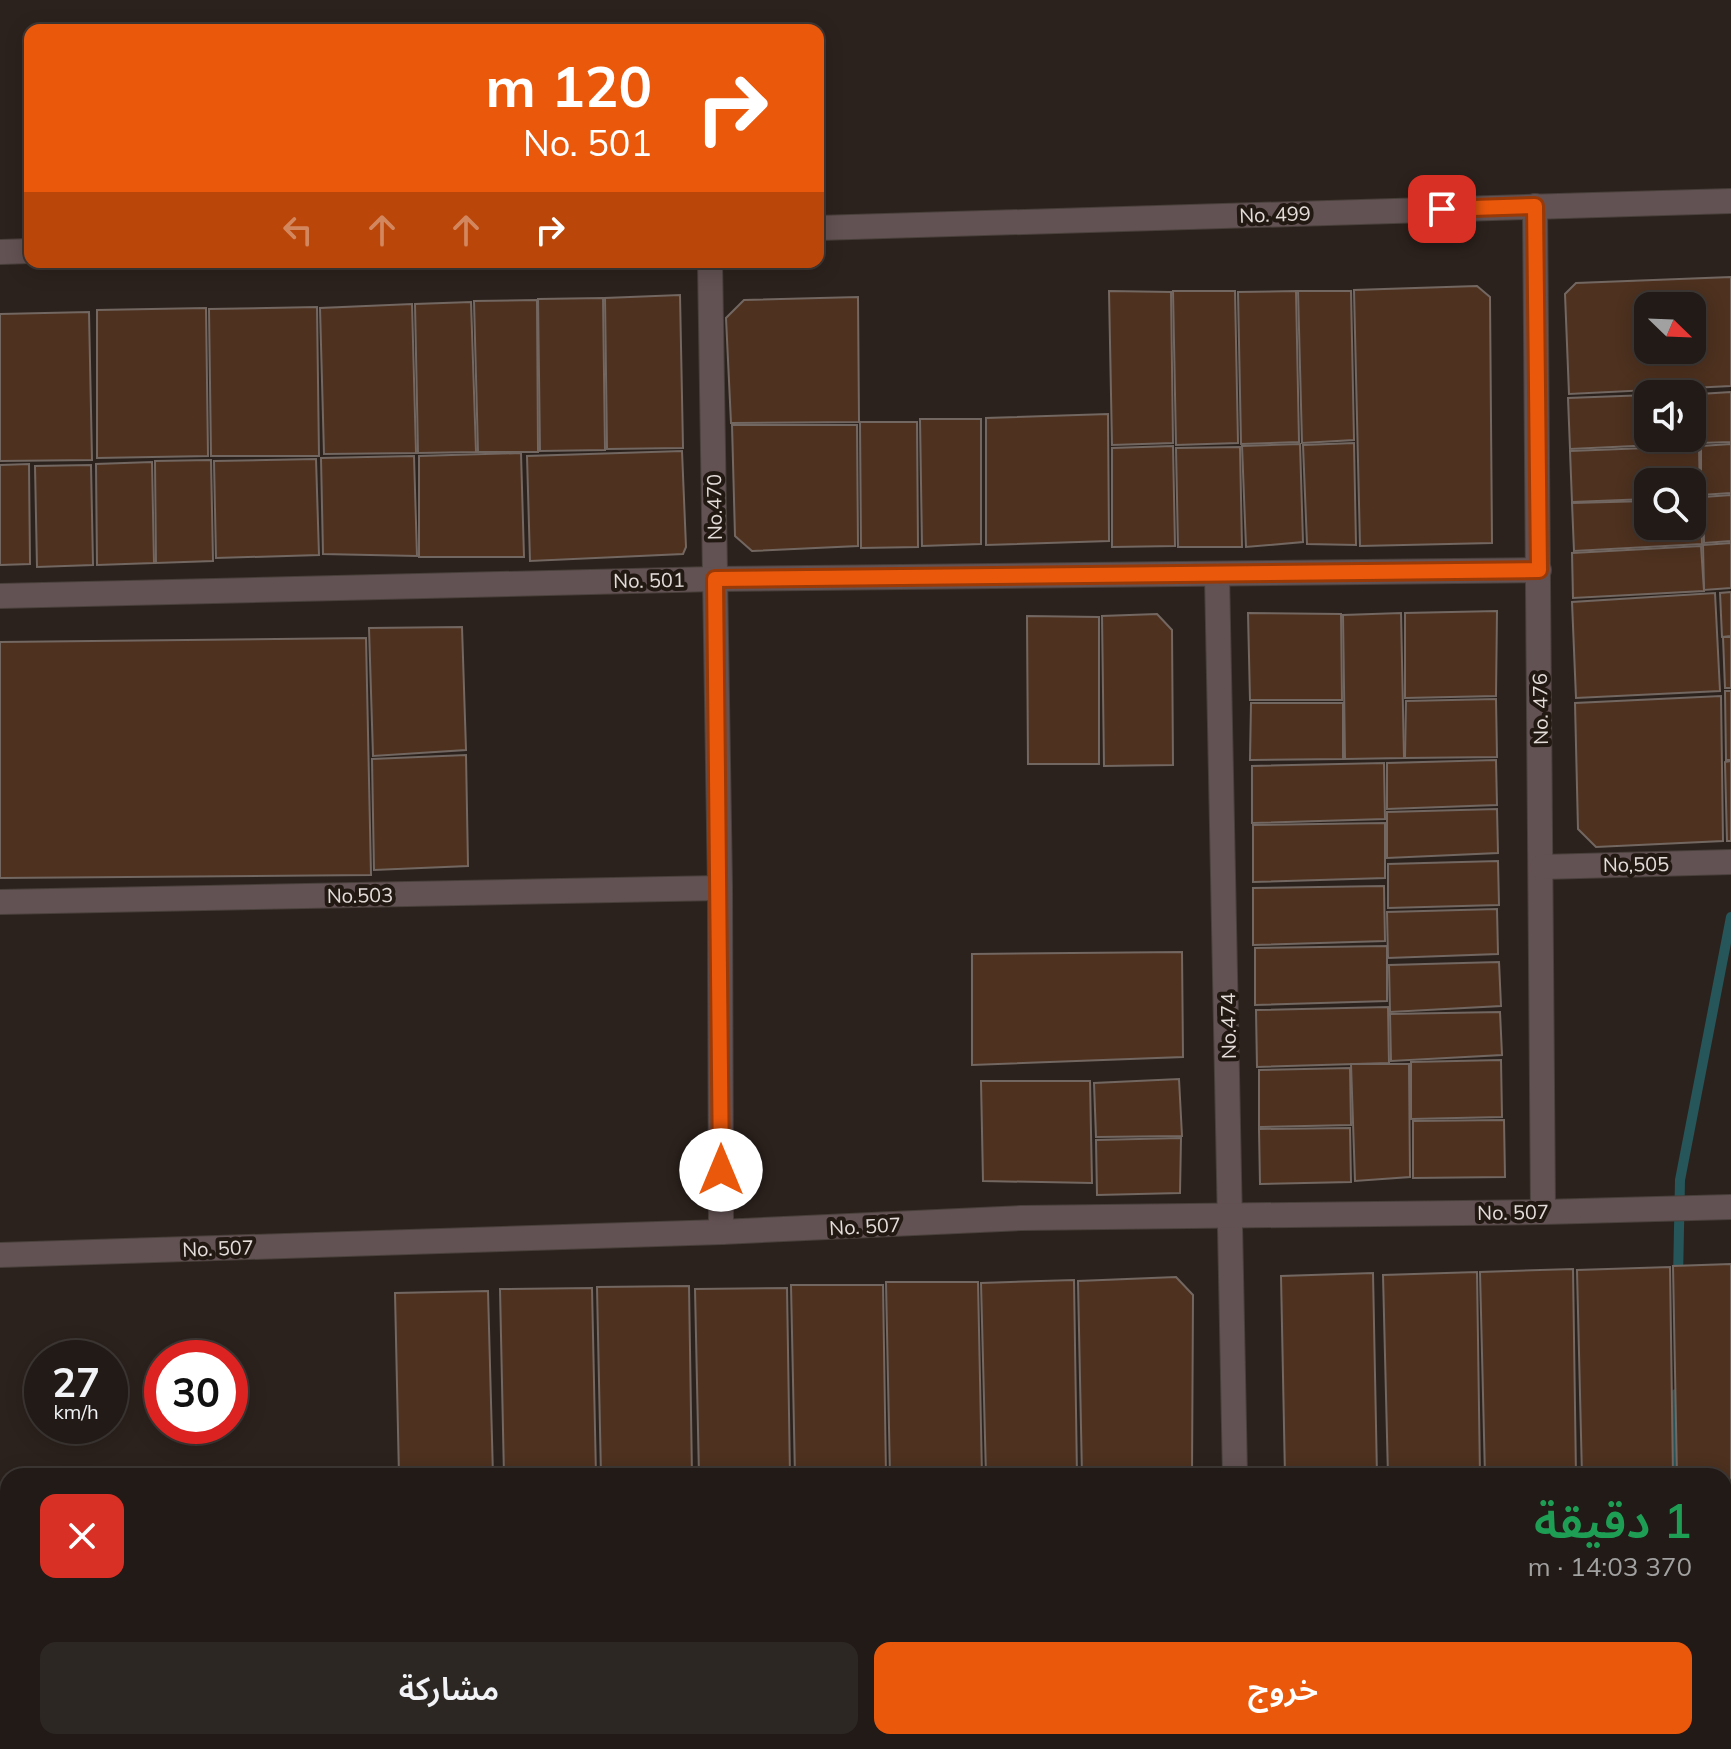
<!DOCTYPE html>
<html lang="ar">
<head>
<meta charset="utf-8">
<style>
	body { margin:0; font-family:Mulish,"Noto Sans Arabic",sans-serif; background:#2d2723; color:#f1f3f6; direction:rtl; height:100vh; display:flex; flex-direction:column; font-size:30px; white-space:nowrap }
	* { box-sizing:border-box; margin:0 }
	p { font-size:26px; color:#a2a1a1 }
	.icon { flex:none; width:44px; height:44px; fill:none; stroke:currentColor; stroke-width:2; stroke-linecap:round; stroke-linejoin:round }
	.map { position:relative; flex:1; overflow:hidden; direction:ltr }
	.drawer { position:absolute; left:0px; top:1468px; width:1732px; height:282px; display:flex; flex-direction:column; background:#211a16; border-radius:24px 24px 0 0; box-shadow:0 4px 20px #0003,0 0 0 2px #3e3835; direction:rtl }
	.drawer>* { flex:none }
	.banner { position:absolute; left:24px; top:24px; width:800px; height:244px; border-radius:16px; box-shadow:0 4px 20px #0003,0 0 0 2px #3e3835; direction:rtl; background:#ea580c; color:#fff; overflow:hidden }
	.needle { width:52px; rotate:113deg }
	.buttons { position:absolute; left:1634px; top:292px; display:grid; gap:16px }
	.buttons a { display:grid; place-items:center; width:72px; height:72px; border-radius:16px; background:#211a16; box-shadow:0 4px 20px #0003,0 0 0 2px #3e3835; font-size:40px }
	.speed { position:absolute; left:24px; top:1340px; display:flex; gap:16px; font-size:40px; font-weight:700; text-align:center }
	.speed>* { display:grid; place-content:center; width:104px; height:104px; border-radius:50%; background:#211a16; box-shadow:0 4px 20px #0003,0 0 0 2px #3e3835; line-height:1 }
	.speed small { font-size:20px; font-weight:400 }
	.speed .limit { border:12px solid #d22; background:#fff; color:#111 }
	.pin { position:absolute; display:grid; place-items:center; width:68px; height:68px; color:#fff; margin:-34px; border-radius:16px; box-shadow:0 4px 12px #0006 }
	.me { position:absolute; width:88px; margin:-44px; rotate:0deg; stroke-linejoin:round; filter:drop-shadow(0 0 6px #0008) }
	.turn { display:flex; align-items:center; gap:28px; height:168px; padding:0 40px; font-size:36px }
	.turn .icon { width:104px; height:104px; stroke-width:2.5 }
	.turn b { display:block; font-size:56px; line-height:68px }
	.lanes { display:flex; align-items:center; height:76px; padding:0 40px; background:#0003; justify-content:center; gap:40px; direction:ltr }
	.lanes .off { opacity:.35 }
	.round { display:grid; place-items:center; flex:none; width:84px; height:84px; border-radius:16px; background:#2d2723 }
	.headline { display:flex; align-items:center; justify-content:space-between; height:136px; padding:0 40px }
	h1 { font-size:48px; font-weight:600; line-height:60px; color:#1e9e55 }
	.cta { display:flex; gap:16px; margin-top:auto; padding:16px 40px }
	.cta a { flex:1; height:92px; border-radius:16px; background:#ea580c; color:#fff; font-size:32px; font-weight:600; line-height:92px; text-align:center }
	.cta a+a { background:#2d2723; color:#f1f3f6 }
	.map>svg:first-child { display:block }
</style>
</head>
<body>
<div class="map">
<svg width="1731" height="1749" viewBox="0 0 1731 1749">
	<rect width="100%" height="100%" fill="#2c221d"/>
	<g fill="none" stroke-linecap="round" stroke-linejoin="round">
		<g stroke="#265659" stroke-width="10">
			<path d="M 1678,1278 L 1680,1180 L 1731,917"/>
			<path d="M 1674,1476 L 1676,1394"/>
			<path d="M 1668,1749 L 1668,1742"/>
		</g>
	</g>
	<g fill="#4e311f" stroke="#736761" stroke-width="2" fill-rule="evenodd">
		<path d="M 1731,277 L 1731,386 L 1569,394 L 1565,294 L 1576,283 ZM 1648,306 L 1692,306 L 1692,350 L 1648,350 Z"/>
		<path d="M 1477,286 L 1490,297 L 1492,543 L 1360,546 L 1354,290 Z"/>
		<path d="M 1109,291 L 1171,292 L 1173,443 L 1112,445 Z"/>
		<path d="M 1173,291 L 1235,291 L 1238,443 L 1176,445 Z"/>
		<path d="M 1296,291 L 1299,442 L 1241,444 L 1238,292 Z"/>
		<path d="M 1298,291 L 1351,291 L 1354,440 L 1302,443 Z"/>
		<path d="M 680,295 L 683,448 L 607,449 L 605,298 Z"/>
		<path d="M 858,297 L 859,422 L 731,423 L 726,318 L 744,300 Z"/>
		<path d="M 603,298 L 605,450 L 540,451 L 538,299 Z"/>
		<path d="M 537,300 L 538,452 L 478,452 L 474,301 Z"/>
		<path d="M 471,302 L 476,452 L 418,453 L 415,304 Z"/>
		<path d="M 412,304 L 416,453 L 324,454 L 320,308 Z"/>
		<path d="M 317,307 L 319,456 L 211,456 L 209,309 Z"/>
		<path d="M 206,308 L 208,456 L 97,458 L 97,310 Z"/>
		<path d="M 89,312 L 92,460 L 0,461 L 0,314 Z"/>
		<path d="M 1731,392 L 1731,442 L 1700,443 L 1700,394 Z"/>
		<path d="M 1698,393 L 1699,443 L 1570,449 L 1568,398 L 1648,395 L 1648,438 L 1692,438 L 1692,394 L 1672,394 Z"/>
		<path d="M 1108,414 L 1109,541 L 986,545 L 986,418 Z"/>
		<path d="M 920,419 L 981,419 L 981,544 L 922,546 Z"/>
		<path d="M 860,422 L 917,422 L 918,547 L 861,548 Z"/>
		<path d="M 732,425 L 857,425 L 858,546 L 752,551 L 735,536 Z"/>
		<path d="M 1354,443 L 1356,545 L 1307,544 L 1303,445 Z"/>
		<path d="M 1300,444 L 1303,542 L 1246,547 L 1242,446 Z"/>
		<path d="M 1731,444 L 1731,493 L 1701,495 L 1701,446 Z"/>
		<path d="M 1173,446 L 1175,546 L 1112,547 L 1112,448 Z"/>
		<path d="M 1699,446 L 1700,497 L 1692,497 L 1692,482 L 1648,482 L 1648,499 L 1572,502 L 1570,451 Z"/>
		<path d="M 1240,447 L 1242,547 L 1178,547 L 1176,448 Z"/>
		<path d="M 682,451 L 686,547 L 683,554 L 530,561 L 527,456 Z"/>
		<path d="M 521,453 L 524,557 L 419,557 L 419,456 Z"/>
		<path d="M 414,456 L 417,556 L 323,554 L 321,458 Z"/>
		<path d="M 316,459 L 319,555 L 216,558 L 214,461 Z"/>
		<path d="M 211,460 L 213,561 L 156,563 L 155,461 Z"/>
		<path d="M 152,462 L 154,563 L 97,565 L 96,464 Z"/>
		<path d="M 29,464 L 30,564 L 0,565 L 0,465 Z"/>
		<path d="M 91,465 L 93,565 L 37,567 L 35,466 Z"/>
		<path d="M 1731,495 L 1731,541 L 1704,543 L 1703,497 Z"/>
		<path d="M 1692,499 L 1701,499 L 1702,544 L 1574,551 L 1572,503 L 1648,501 L 1648,526 L 1692,526 Z"/>
		<path d="M 1731,543 L 1731,588 L 1704,590 L 1703,545 Z"/>
		<path d="M 1701,546 L 1704,591 L 1573,598 L 1572,553 Z"/>
		<path d="M 1731,592 L 1731,636 L 1722,637 L 1720,593 Z"/>
		<path d="M 1715,593 L 1720,691 L 1576,698 L 1572,602 Z"/>
		<path d="M 1497,611 L 1496,696 L 1405,698 L 1405,613 Z"/>
		<path d="M 1248,613 L 1341,614 L 1342,700 L 1250,700 Z"/>
		<path d="M 1401,613 L 1404,758 L 1345,759 L 1343,615 Z"/>
		<path d="M 1157,614 L 1172,630 L 1173,765 L 1104,766 L 1102,616 Z"/>
		<path d="M 1027,616 L 1099,617 L 1099,764 L 1028,764 Z"/>
		<path d="M 462,627 L 466,750 L 373,756 L 369,628 Z"/>
		<path d="M 1723,637 L 1731,637 L 1731,688 L 1725,688 Z"/>
		<path d="M 366,638 L 371,875 L 0,878 L 0,642 Z"/>
		<path d="M 1725,691 L 1731,691 L 1731,760 L 1726,760 Z"/>
		<path d="M 1721,696 L 1723,841 L 1596,847 L 1578,829 L 1575,703 Z"/>
		<path d="M 1496,699 L 1497,757 L 1405,758 L 1406,701 Z"/>
		<path d="M 1251,703 L 1343,703 L 1343,759 L 1250,760 Z"/>
		<path d="M 466,755 L 468,866 L 374,870 L 372,759 Z"/>
		<path d="M 1496,760 L 1497,805 L 1387,809 L 1387,763 Z"/>
		<path d="M 1731,761 L 1731,841 L 1727,841 L 1725,762 Z"/>
		<path d="M 1384,763 L 1385,819 L 1252,823 L 1252,766 Z"/>
		<path d="M 1497,809 L 1498,853 L 1387,858 L 1387,812 Z"/>
		<path d="M 1385,823 L 1385,878 L 1253,882 L 1253,825 Z"/>
		<path d="M 1498,861 L 1499,905 L 1388,908 L 1388,864 Z"/>
		<path d="M 1384,886 L 1385,941 L 1253,945 L 1253,888 Z"/>
		<path d="M 1497,909 L 1498,954 L 1388,958 L 1387,912 Z"/>
		<path d="M 1387,946 L 1387,1001 L 1255,1005 L 1255,948 Z"/>
		<path d="M 1182,952 L 1183,1057 L 972,1065 L 972,954 Z"/>
		<path d="M 1499,962 L 1501,1006 L 1390,1012 L 1389,965 Z"/>
		<path d="M 1388,1007 L 1389,1063 L 1257,1067 L 1256,1010 Z"/>
		<path d="M 1500,1012 L 1502,1055 L 1391,1061 L 1390,1014 Z"/>
		<path d="M 1501,1060 L 1502,1117 L 1411,1119 L 1411,1062 Z"/>
		<path d="M 1351,1064 L 1409,1064 L 1410,1177 L 1355,1181 Z"/>
		<path d="M 1350,1068 L 1351,1125 L 1259,1127 L 1259,1070 Z"/>
		<path d="M 1179,1079 L 1182,1136 L 1096,1137 L 1094,1083 Z"/>
		<path d="M 981,1081 L 1090,1081 L 1092,1183 L 983,1181 Z"/>
		<path d="M 1504,1120 L 1505,1177 L 1413,1178 L 1413,1121 Z"/>
		<path d="M 1350,1128 L 1351,1182 L 1260,1184 L 1259,1129 Z"/>
		<path d="M 1181,1138 L 1180,1193 L 1097,1195 L 1096,1140 Z"/>
		<path d="M 1731,1264 L 1731,1523 L 1724,1523 L 1724,1476 L 1677,1476 L 1673,1266 Z"/>
		<path d="M 1670,1267 L 1673,1476 L 1582,1476 L 1577,1270 Z"/>
		<path d="M 1573,1269 L 1576,1476 L 1485,1476 L 1480,1272 Z"/>
		<path d="M 1477,1272 L 1480,1476 L 1388,1476 L 1383,1275 Z"/>
		<path d="M 1373,1273 L 1377,1476 L 1285,1476 L 1281,1276 Z"/>
		<path d="M 1176,1277 L 1193,1295 L 1192,1476 L 1082,1476 L 1078,1281 Z"/>
		<path d="M 1074,1280 L 1077,1476 L 986,1476 L 981,1283 Z"/>
		<path d="M 886,1282 L 978,1282 L 982,1476 L 890,1476 Z"/>
		<path d="M 791,1285 L 883,1285 L 886,1476 L 795,1476 Z"/>
		<path d="M 689,1286 L 692,1476 L 601,1476 L 597,1287 Z"/>
		<path d="M 592,1288 L 596,1476 L 504,1476 L 500,1289 Z"/>
		<path d="M 787,1288 L 790,1476 L 699,1476 L 695,1289 Z"/>
		<path d="M 488,1291 L 493,1476 L 399,1476 L 395,1293 Z"/>
		<path d="M 1724,1693 L 1731,1693 L 1731,1749 L 1685,1749 L 1685,1742 L 1724,1742 Z"/>
		<path d="M 8,1696 L 8,1742 L 160,1742 L 160,1749 L 0,1749 L 0,1697 Z"/>
		<rect x="170" y="1742" width="171" height="7"/>
		<rect x="518" y="1742" width="121" height="7"/>
		<path d="M 910,1742 L 1063,1742 L 1063,1749 L 911,1749 Z"/>
		<rect x="1408" y="1742" width="81" height="7"/>
		<rect x="1491" y="1742" width="87" height="7"/>
	</g>
	<g fill="none" stroke-linecap="round" stroke-linejoin="round">
		<defs>
			<g id="minor">
				<path d="M 1535,206 L 1543,1212"/>
				<path d="M 818,228 L 1731,201"/>
				<path d="M 0,252 L 30,251"/>
				<path d="M 710,262 L 720,888 L 721,1232"/>
				<path d="M 1217,575 L 1235,1476"/>
				<path d="M 0,596 L 715,579 L 1539,570"/>
				<path d="M 1542,867 L 1731,862"/>
				<path d="M 0,902 L 720,888"/>
				<path d="M 0,1255 L 721,1232 L 1021,1218 L 1543,1212 L 1731,1207"/>
				<path d="M 1724,1535 L 1731,1535"/>
				<path d="M 0,1593 L 8,1593"/>
				<path d="M 1724,1617 L 1731,1616"/>
				<path d="M 0,1665 L 8,1665"/>
				<path d="M 438,1742 L 441,1749"/>
				<path d="M 859,1742 L 859,1749"/>
				<path d="M 1628,1742 L 1628,1749"/>
				<path d="M 390,1749 L 391,1742"/>
			</g>
		</defs>
		<use href="#minor" stroke="#49403b" stroke-width="26"/>
		<use href="#minor" stroke="#635254" stroke-width="24"/>
	</g>
	<g fill="none" stroke-linecap="round" stroke-linejoin="round">
		<defs>
			<path id="route" d="M 721,1170 L 715,579 L 1539,570 L 1535,206 L 1442,209"/>
		</defs>
		<use href="#route" stroke="#983908" stroke-width="20"/>
		<use href="#route" stroke="#ea580c" stroke-width="14"/>
	</g>
	<g text-anchor="middle" dominant-baseline="central" stroke-width="8" stroke-linejoin="round" paint-order="stroke">
		<g font-size="20" fill="#e3dcd8" stroke="#221913">
			<text transform="translate(1275 214) rotate(-2)">No. 499</text>
			<text transform="translate(714 507) rotate(-91)">No.470</text>
			<text transform="translate(649 580) rotate(-1)">No. 501</text>
			<text transform="translate(1540 709) rotate(-91)">No. 476</text>
			<text transform="translate(1636 864) rotate(-1)">No,505</text>
			<text transform="translate(360 895) rotate(-1)">No.503</text>
			<text transform="translate(1228 1026) rotate(-91)">No.474</text>
			<text transform="translate(1513 1212) rotate(-1)">No. 507</text>
			<text transform="translate(865 1226) rotate(-3)">No. 507</text>
			<text transform="translate(218 1248) rotate(-2)">No. 507</text>
		</g>
	</g>
</svg>
<div class="buttons">
<a><svg class="needle" viewBox="-14 -14 28 28"><path d="M0-13l5 13h-10z" fill="#e53935"/><path d="M0 13l5-13h-10z" fill="#a2a1a1"/></svg></a>
<a><svg class="icon" aria-label="sound" viewBox="0 0 24 24"><path d="M4 9h4l5-4v14l-5-4H4zM17 9q2 3 0 6"/></svg></a>
<a><svg class="icon" aria-label="search" viewBox="0 0 24 24"><circle cx="10" cy="10" r="6"/><path d="M15 15l6 6"/></svg></a>
</div>
<div class="speed"><div>27<small>km/h</small></div><div class="limit">30</div></div>
<div class="pin" style="left:1442px;top:209px;background:#d93025"><svg class="icon" aria-label="arrive" viewBox="0 0 24 24"><path d="M6 21V4h12l-3 4 3 4H6"/></svg></div>
<svg class="me" style="left:721px;top:1170px" viewBox="-20 -20 40 40"><circle r="19" fill="#fff"/><path d="M0-13L10 11 0 6-10 11z" fill="#ea580c"/></svg>
<div class="banner">
<div class="turn"><svg class="icon" aria-label="right" viewBox="0 0 24 24"><path d="M7 20v-9h11M14 6l5 5-5 5"/></svg><div><b>120 m</b>No. 501</div></div>
<div class="lanes"><svg class="icon off" aria-label="left" viewBox="0 0 24 24"><path d="M17 20v-9H6M10 6l-5 5 5 5"/></svg><svg class="icon off" aria-label="ahead" viewBox="0 0 24 24"><path d="M12 20V5M6 11l6-6 6 6"/></svg><svg class="icon off" aria-label="ahead" viewBox="0 0 24 24"><path d="M12 20V5M6 11l6-6 6 6"/></svg><svg class="icon" aria-label="right" viewBox="0 0 24 24"><path d="M7 20v-9h11M14 6l5 5-5 5"/></svg></div>
</div>
<section class="drawer">
<div class="headline"><div><h1>1 دقيقة</h1><p>370 m · 14:03</p></div><a class="round" style="background:#d93025;color:#fff"><svg class="icon" aria-label="close" viewBox="0 0 24 24"><path d="M6 6l12 12M18 6L6 18"/></svg></a></div>
<div class="cta"><a>خروج</a><a>مشاركة</a></div>
</section>
</div>
</body>
</html>
